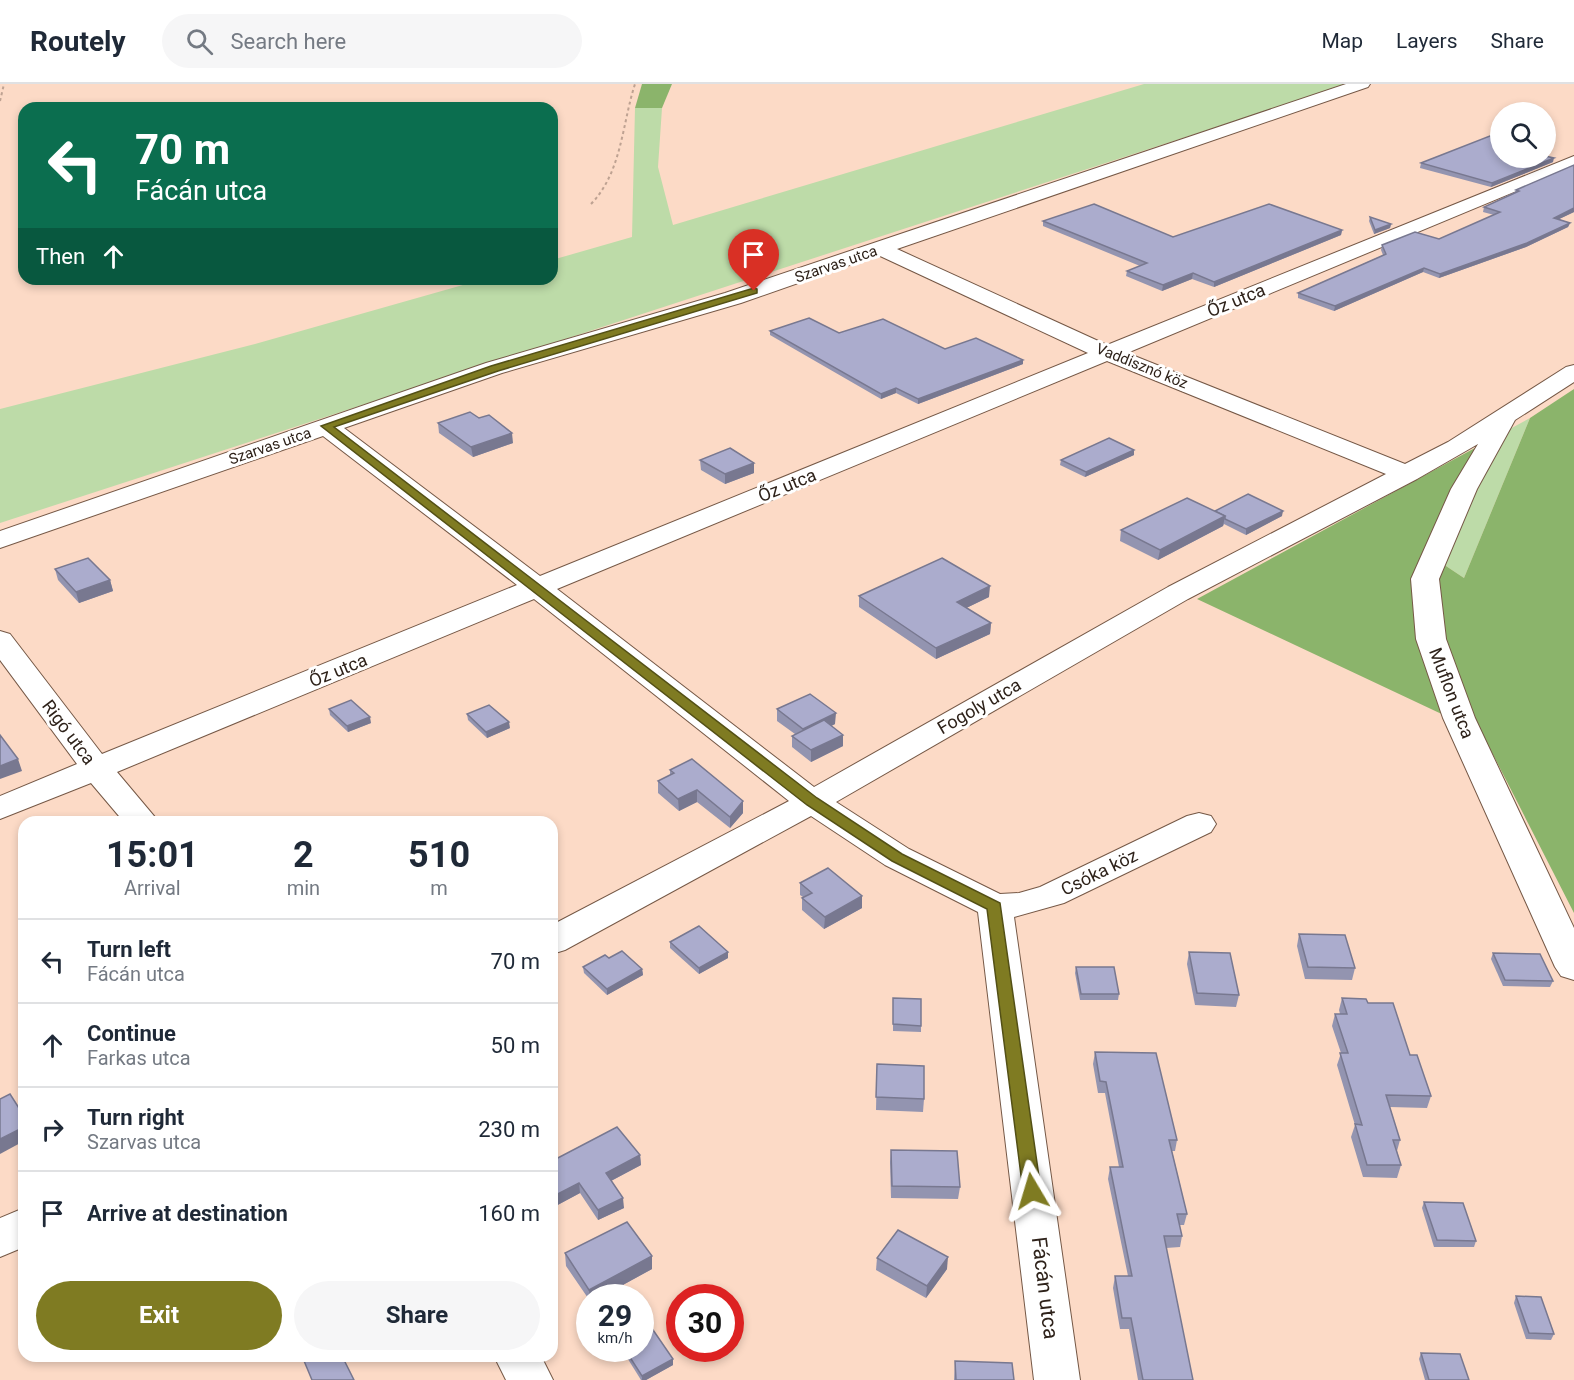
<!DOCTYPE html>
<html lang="en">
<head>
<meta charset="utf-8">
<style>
	body { margin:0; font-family:Roboto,sans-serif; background:#f6f6f7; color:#1f2937; height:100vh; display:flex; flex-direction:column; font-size:22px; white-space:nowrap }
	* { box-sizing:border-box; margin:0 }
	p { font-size:20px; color:#747a83 }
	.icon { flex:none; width:33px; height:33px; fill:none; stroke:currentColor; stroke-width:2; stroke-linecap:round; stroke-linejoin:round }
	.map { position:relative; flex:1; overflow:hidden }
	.side { position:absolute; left:18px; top:732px; width:540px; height:546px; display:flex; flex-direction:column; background:#fff; border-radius:18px; box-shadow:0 3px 9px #0003 }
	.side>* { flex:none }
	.guide { position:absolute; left:18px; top:18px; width:540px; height:183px; border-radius:18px; box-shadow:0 3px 9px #0003; background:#0b6e4f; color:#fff; overflow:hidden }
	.buttons { position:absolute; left:1490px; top:18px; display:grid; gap:12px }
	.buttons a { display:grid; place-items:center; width:66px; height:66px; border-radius:50%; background:#fff; box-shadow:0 3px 9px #0003; font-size:30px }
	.speed { position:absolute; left:576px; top:1200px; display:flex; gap:12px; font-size:30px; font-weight:700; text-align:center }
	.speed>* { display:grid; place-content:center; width:78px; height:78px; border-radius:50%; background:#fff; box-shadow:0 3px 9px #0003; line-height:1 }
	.speed small { font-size:15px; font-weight:400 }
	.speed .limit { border:9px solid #d22; background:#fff; color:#111 }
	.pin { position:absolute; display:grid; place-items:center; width:51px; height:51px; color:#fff; margin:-62px -26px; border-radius:50% 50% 50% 0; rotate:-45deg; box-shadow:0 0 6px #0007 }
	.pin .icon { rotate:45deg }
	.me { position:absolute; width:66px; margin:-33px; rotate:353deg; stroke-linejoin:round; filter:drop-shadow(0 0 4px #0008) }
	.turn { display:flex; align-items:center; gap:21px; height:126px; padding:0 18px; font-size:27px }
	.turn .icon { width:78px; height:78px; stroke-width:2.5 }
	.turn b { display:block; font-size:42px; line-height:51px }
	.then { display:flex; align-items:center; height:57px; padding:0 18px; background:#0003; gap:12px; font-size:22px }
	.eta { display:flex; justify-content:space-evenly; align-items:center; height:102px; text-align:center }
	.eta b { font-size:36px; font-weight:700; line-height:42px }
	.button { display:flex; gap:12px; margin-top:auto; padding:12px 18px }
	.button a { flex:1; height:69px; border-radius:36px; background:#7f7b22; color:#fff; font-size:24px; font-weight:700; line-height:69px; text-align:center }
	.button a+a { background:#f6f6f7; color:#1f2937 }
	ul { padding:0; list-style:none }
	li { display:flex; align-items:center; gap:18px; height:84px; padding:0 18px; border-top:2px solid #e0e1e3 }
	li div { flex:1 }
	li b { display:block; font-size:22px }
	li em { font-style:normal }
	header { display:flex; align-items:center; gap:36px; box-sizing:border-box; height:84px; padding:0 30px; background:#fff; border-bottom:2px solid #e0e1e3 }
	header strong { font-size:28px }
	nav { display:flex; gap:33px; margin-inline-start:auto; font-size:21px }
	.search { width:420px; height:54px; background:#f6f6f7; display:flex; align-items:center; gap:15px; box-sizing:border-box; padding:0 21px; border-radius:33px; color:#747a83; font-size:22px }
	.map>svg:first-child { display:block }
</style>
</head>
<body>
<header>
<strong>Routely</strong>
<div class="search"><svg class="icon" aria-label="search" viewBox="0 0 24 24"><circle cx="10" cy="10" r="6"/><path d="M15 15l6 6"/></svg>Search here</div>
<nav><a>Map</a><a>Layers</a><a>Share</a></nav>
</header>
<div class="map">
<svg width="1574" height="1296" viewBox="0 0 1574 1296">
	<rect width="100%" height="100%" fill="#fcdac6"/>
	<g fill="#bddba8">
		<path d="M 1144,0 L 1349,0 L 0,439 L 0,325 L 255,260 L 484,195 L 552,195 L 552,176 L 632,153 L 635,24 L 662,24 L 658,83 L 673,141 Z"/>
		<path d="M 1530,334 L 1464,494 L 1443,480 L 1497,352 Z"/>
	</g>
	<g fill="#8bb46b">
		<path d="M 642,0 L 672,0 L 662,24 L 635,24 Z"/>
		<path d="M 1574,305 L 1574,829 L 1482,649 L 1197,515 L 1497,352 L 1443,480 L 1464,494 L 1530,334 Z"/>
	</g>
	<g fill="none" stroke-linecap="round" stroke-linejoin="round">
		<defs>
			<g id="street">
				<path d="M 1346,0 L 1370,0 L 1368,3 L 897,165 L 1107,261 L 1574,72 L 1574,83 L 1127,269 L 1405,380 L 1448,358 L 1566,283 L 1574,281 L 1574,298 L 1515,336 L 1477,405 L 1439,495 L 1446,555 L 1475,634 L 1574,844 L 1574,896 L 1561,892 L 1555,883 L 1443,634 L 1416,555 L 1411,495 L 1451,405 L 1478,360 L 1417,395 L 1188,515 L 836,718 L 909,765 L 1000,810 L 1019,809 L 1040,803 L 1187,732 L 1199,729 L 1211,732 L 1216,740 L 1211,748 L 1064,819 L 1014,833 L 1080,1296 L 1034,1296 L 978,828 L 885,781 L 811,732 L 565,866 L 552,870 L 552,841 L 789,717 L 534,515 L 117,688 L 159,738 L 124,738 L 91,699 L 0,735 L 0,712 L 77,680 L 0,576 L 0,547 L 10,550 L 102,670 L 517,501 L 323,352 L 0,464 L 0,447 L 486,279 L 725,209 ZM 878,171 L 1088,269 L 540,492 L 344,344 L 502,289 L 741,219 ZM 1107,277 L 1386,390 L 1168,503 L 814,703 L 557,505 Z"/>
				<path d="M 24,1124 L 24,1163 L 0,1173 L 0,1134 Z"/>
				<path d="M 494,1272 L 541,1272 L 553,1296 L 506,1296 Z"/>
			</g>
		</defs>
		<use href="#street" stroke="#755846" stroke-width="2"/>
		<g stroke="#bea292" stroke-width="2" stroke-dasharray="3 3" stroke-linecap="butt">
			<path d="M 0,17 L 4,0"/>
			<path d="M 591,120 C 622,88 622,40 635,0"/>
		</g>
		<use href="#street" fill="#fff" fill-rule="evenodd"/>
	</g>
	<g fill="#9394b0">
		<path d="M 1500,74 L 1553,78 L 1491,103 L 1420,84 L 1421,79 Z"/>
		<path d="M 1574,81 L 1574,128 L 1559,135 L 1570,139 L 1568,143 L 1526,163 L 1439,194 L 1423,188 L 1334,227 L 1298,214 L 1298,209 L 1383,171 L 1381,166 L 1382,161 L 1439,155 L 1494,131 L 1483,128 L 1484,123 L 1515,108 L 1516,106 Z"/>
		<path d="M 1370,133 L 1391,140 L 1390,144 L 1374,150 L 1369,137 Z"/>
		<path d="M 1043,137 L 1173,153 L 1342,146 L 1341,151 L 1214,203 L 1192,195 L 1162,207 L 1126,192 L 1127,187 L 1140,182 L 1043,142 Z"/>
		<path d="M 770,247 L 839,249 L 945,265 L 1023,280 L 918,320 L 896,309 L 881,315 L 770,251 Z"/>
		<path d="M 479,334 L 513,359 L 473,373 L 439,349 L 438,339 Z"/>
		<path d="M 1134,371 L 1085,393 L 1060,381 L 1061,376 Z"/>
		<path d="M 700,376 L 754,389 L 725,400 L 701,386 Z"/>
		<path d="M 1215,427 L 1282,432 L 1246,451 L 1224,440 L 1223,442 L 1158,476 L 1120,457 L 1121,446 Z"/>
		<path d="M 55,485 L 110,496 L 113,507 L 79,519 L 58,496 Z"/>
		<path d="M 859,512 L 989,513 L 966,524 L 991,539 L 990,550 L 936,575 L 859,523 Z"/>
		<path d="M 329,625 L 371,639 L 348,648 L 330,631 Z"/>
		<path d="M 777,625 L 835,640 L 831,642 L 843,651 L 843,662 L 811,678 L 792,663 L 792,652 L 795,650 L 777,637 Z"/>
		<path d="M 467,630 L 510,644 L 487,654 L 468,636 Z"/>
		<path d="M 670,686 L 743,729 L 730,744 L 697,718 L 679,727 L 658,709 L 658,697 L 670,691 Z"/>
		<path d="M 800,799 L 862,824 L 824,845 L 802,826 L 802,814 L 803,813 L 800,811 Z"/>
		<path d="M 1299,850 L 1355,884 L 1352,896 L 1305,895 L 1297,862 Z"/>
		<path d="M 670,858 L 728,874 L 699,890 L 670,864 Z"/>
		<path d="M 1189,868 L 1239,911 L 1236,923 L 1195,921 L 1187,880 Z"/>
		<path d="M 1493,869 L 1553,897 L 1550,903 L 1503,902 L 1491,875 Z"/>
		<path d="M 609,874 L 642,885 L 643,891 L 607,911 L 584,889 L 583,883 Z"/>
		<path d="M 1076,883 L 1119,910 L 1118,916 L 1080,916 L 1075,889 Z"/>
		<path d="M 893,914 L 921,942 L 921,948 L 893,947 Z"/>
		<path d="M 1342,914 L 1368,919 L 1410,971 L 1431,1012 L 1427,1024 L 1390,1023 L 1400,1056 L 1397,1067 L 1401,1081 L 1397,1094 L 1363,1093 L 1351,1053 L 1355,1041 L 1337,981 L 1341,969 L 1332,942 L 1335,930 L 1340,930 L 1339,926 Z"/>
		<path d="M 1095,968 L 1177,1056 L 1175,1067 L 1172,1067 L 1187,1130 L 1184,1141 L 1179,1141 L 1182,1152 L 1180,1163 L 1166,1164 L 1193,1296 L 1138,1296 L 1129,1245 L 1120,1245 L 1113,1204 L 1115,1192 L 1128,1192 L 1108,1095 L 1110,1083 L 1119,1083 L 1105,1009 L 1098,1009 L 1093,980 Z"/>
		<path d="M 877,980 L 924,1015 L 923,1028 L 876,1026 Z"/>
		<path d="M 891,1066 L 960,1103 L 958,1115 L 891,1114 L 890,1078 Z"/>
		<path d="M 640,1071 L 641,1081 L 611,1097 L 624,1124 L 598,1136 L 580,1109 L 552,1124 L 552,1077 Z"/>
		<path d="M 1424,1118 L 1476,1157 L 1474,1163 L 1434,1163 L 1422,1124 Z"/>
		<path d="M 565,1169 L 652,1172 L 652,1185 L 599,1214 L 590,1214 L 590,1217 L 566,1182 Z"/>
		<path d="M 877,1174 L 947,1185 L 926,1214 L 876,1186 Z"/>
		<path d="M 1516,1212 L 1554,1250 L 1551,1256 L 1526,1255 L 1514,1219 Z"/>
		<path d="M 621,1264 L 640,1264 L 673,1275 L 673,1281 L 646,1296 L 641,1296 Z"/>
		<path d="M 1421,1269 L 1469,1296 L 1425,1296 L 1419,1275 Z"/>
		<path d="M 955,1277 L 1014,1296 L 954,1296 Z"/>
	</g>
	<g fill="#787890">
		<path d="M 1554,74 L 1553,78 L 1491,103 L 1492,99 Z"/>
		<path d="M 1574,124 L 1574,128 L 1553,138 L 1554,134 Z"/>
		<path d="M 1570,139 L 1568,143 L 1526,163 L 1439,194 L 1440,190 Z"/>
		<path d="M 1391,140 L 1390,144 L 1374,150 L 1375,146 Z"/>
		<path d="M 1342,146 L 1341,151 L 1214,203 L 1214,198 Z"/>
		<path d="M 1424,184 L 1423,188 L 1334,227 L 1335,222 Z"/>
		<path d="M 1193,189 L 1192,195 L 1162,207 L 1163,201 Z"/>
		<path d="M 1023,276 L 1023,280 L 918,320 L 918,315 Z"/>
		<path d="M 896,304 L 896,309 L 881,315 L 881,310 Z"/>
		<path d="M 512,349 L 513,359 L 473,373 L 471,363 Z"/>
		<path d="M 1134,366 L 1134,371 L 1085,393 L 1086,388 Z"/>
		<path d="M 754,379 L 754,389 L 725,400 L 725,390 Z"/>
		<path d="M 1283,427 L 1282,432 L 1246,451 L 1246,445 Z"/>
		<path d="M 1225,432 L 1223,442 L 1158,476 L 1160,466 Z"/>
		<path d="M 110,496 L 113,507 L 79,519 L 76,508 Z"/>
		<path d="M 990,502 L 989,513 L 956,529 L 957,518 Z"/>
		<path d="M 991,539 L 990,550 L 936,575 L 936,564 Z"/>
		<path d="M 836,629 L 835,640 L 803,656 L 803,645 Z"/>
		<path d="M 370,633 L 371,639 L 348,648 L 347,642 Z"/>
		<path d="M 509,638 L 510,644 L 487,654 L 486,648 Z"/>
		<path d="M 843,651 L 843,662 L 811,678 L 811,666 Z"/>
		<path d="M 18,675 L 22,687 L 0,695 L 0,682 Z"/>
		<path d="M 697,706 L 697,718 L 679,727 L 678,715 Z"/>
		<path d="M 743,717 L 743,729 L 730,744 L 730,733 Z"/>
		<path d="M 862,812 L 862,824 L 824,845 L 825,833 Z"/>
		<path d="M 728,868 L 728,874 L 699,890 L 699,884 Z"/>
		<path d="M 642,885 L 643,891 L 607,911 L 607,905 Z"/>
		<path d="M 24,1043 L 24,1057 L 0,1070 L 0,1055 Z"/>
		<path d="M 640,1071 L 641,1081 L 607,1099 L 606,1089 Z"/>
		<path d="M 579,1099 L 580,1109 L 552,1124 L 552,1113 Z"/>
		<path d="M 623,1114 L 624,1124 L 598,1136 L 598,1126 Z"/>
		<path d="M 652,1172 L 652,1185 L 599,1214 L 590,1214 L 589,1206 Z"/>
		<path d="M 948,1173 L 947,1185 L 926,1214 L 927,1202 Z"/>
		<path d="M 673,1275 L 673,1281 L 646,1296 L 642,1296 L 642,1292 Z"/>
	</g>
	<g fill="#abaccd" stroke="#787890" stroke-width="1.5">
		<path d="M 1500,48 L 1500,74 L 1545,74 L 1545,72 L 1554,74 L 1492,99 L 1421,79 Z"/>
		<path d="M 1574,81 L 1574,124 L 1554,134 L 1570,139 L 1527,159 L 1440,190 L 1424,184 L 1335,222 L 1298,209 L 1386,170 L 1382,161 L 1415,148 L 1439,155 L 1500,128 L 1484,123 L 1519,107 L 1516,106 Z"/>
		<path d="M 1094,120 L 1173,153 L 1269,120 L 1342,146 L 1214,198 L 1193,189 L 1163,201 L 1127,187 L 1147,179 L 1043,137 Z"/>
		<path d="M 1370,133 L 1391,140 L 1375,146 Z"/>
		<path d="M 809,234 L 839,249 L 883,235 L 945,265 L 976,254 L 1023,276 L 918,315 L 896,304 L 881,310 L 770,247 Z"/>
		<path d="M 470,328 L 479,334 L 489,331 L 512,349 L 471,363 L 438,339 Z"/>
		<path d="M 1109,354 L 1134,366 L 1086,388 L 1061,376 Z"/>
		<path d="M 730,364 L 754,379 L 725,390 L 700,376 Z"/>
		<path d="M 1248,410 L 1283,427 L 1246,445 L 1225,435 L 1225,432 L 1215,427 Z"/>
		<path d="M 1187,414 L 1225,432 L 1160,466 L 1121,446 Z"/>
		<path d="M 88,474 L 110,496 L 76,508 L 55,485 Z"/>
		<path d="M 942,474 L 990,502 L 957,518 L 991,539 L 936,564 L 859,512 Z"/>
		<path d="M 810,610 L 836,629 L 803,645 L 777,625 Z"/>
		<path d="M 351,616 L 370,633 L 347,642 L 329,625 Z"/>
		<path d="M 489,621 L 509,638 L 486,648 L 467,630 Z"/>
		<path d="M 824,636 L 843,651 L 811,666 L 792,652 Z"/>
		<path d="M 0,651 L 18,675 L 0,682 Z"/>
		<path d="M 692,675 L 743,717 L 730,733 L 697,706 L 678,715 L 658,697 L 674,689 L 670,686 Z"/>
		<path d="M 828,784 L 862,812 L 825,833 L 802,814 L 812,809 L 800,799 Z"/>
		<path d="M 699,842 L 728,868 L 699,884 L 670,858 Z"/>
		<path d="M 1299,850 L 1345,851 L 1355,884 L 1308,883 Z"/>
		<path d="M 622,867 L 642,885 L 607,905 L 583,883 L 605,871 L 609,874 Z"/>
		<path d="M 1189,868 L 1230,869 L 1239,911 L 1197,909 Z"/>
		<path d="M 1493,869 L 1540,870 L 1553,897 L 1505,896 Z"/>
		<path d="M 1076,883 L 1114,883 L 1119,910 L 1081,910 Z"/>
		<path d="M 893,914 L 921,915 L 921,942 L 893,940 Z"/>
		<path d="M 1342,914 L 1366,915 L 1368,919 L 1393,919 L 1410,971 L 1417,971 L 1431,1012 L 1386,1011 L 1400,1056 L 1393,1056 L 1401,1081 L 1367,1081 L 1355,1040 L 1362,1041 L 1340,969 L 1348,969 L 1335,930 L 1347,930 Z"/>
		<path d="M 1095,968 L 1156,969 L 1177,1056 L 1169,1056 L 1187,1130 L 1177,1130 L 1182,1152 L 1164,1152 L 1193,1296 L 1143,1296 L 1131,1234 L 1122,1234 L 1115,1192 L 1132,1192 L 1110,1083 L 1123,1083 L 1106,998 L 1100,997 Z"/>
		<path d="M 877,980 L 924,982 L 924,1015 L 876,1013 Z"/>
		<path d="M 10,1010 L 24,1032 L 24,1043 L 0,1055 L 0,1015 Z"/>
		<path d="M 617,1043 L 640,1071 L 606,1089 L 623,1114 L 598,1126 L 579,1099 L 552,1113 L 552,1077 Z"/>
		<path d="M 891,1066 L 957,1067 L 960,1103 L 892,1102 Z"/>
		<path d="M 1424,1118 L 1463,1119 L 1476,1157 L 1437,1156 Z"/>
		<path d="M 627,1138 L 652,1172 L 589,1206 L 565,1169 Z"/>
		<path d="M 898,1146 L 948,1173 L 927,1202 L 877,1174 Z"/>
		<path d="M 1516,1212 L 1541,1213 L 1554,1250 L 1529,1249 Z"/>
		<path d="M 651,1243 L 673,1275 L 642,1292 L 624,1264 L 640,1264 L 640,1248 Z"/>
		<path d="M 1421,1269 L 1460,1270 L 1469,1296 L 1429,1296 Z"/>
		<path d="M 302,1272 L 342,1272 L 354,1296 L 312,1296 Z"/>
		<path d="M 955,1277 L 1012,1279 L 1014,1296 L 956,1296 Z"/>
	</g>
	<path fill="#7f7b22" stroke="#535016" stroke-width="1.5" d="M 754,204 L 757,205 L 757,209 L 498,287 L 334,343 L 817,714 L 902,770 L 1000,819 L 1041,1107 L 1039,1112 L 1032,1114 L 1026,1112 L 1023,1107 L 987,825 L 892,777 L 807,721 L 321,342 L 491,282 Z"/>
	<g text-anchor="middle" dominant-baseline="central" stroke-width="6" stroke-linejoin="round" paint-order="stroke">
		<g font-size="15" fill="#2e221a" stroke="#fff">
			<text transform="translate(836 180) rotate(-19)">Szarvas utca</text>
			<text transform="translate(1142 282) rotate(22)">Vaddisznó köz</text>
			<text transform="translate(270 362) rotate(-19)">Szarvas utca</text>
		</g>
		<g font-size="18" fill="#2e221a" stroke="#fff">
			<text transform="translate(1236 216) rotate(-22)">Őz utca</text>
			<text transform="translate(787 401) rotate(-22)">Őz utca</text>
			<text transform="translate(338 586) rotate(-22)">Őz utca</text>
			<text transform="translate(1452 609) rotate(69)">Muflon utca</text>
			<text transform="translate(979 622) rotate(-30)">Fogoly utca</text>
			<text transform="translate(69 648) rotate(53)">Rigó utca</text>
			<text transform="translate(1099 788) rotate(-26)">Csóka köz</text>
		</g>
		<g font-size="21" fill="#2e221a" stroke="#fff">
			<text transform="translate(1045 1204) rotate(83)">Fácán utca</text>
		</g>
	</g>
</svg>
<div class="buttons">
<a><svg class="icon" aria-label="search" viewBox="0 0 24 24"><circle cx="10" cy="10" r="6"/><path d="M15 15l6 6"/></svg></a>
</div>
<div class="speed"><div>29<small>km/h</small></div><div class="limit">30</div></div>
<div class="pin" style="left:754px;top:207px;background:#d93025"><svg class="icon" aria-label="arrive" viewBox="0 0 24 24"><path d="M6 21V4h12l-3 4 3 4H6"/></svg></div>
<svg class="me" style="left:1032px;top:1107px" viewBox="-20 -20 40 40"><path d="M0-17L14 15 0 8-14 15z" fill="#7f7b22" stroke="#fff" stroke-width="4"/></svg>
<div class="guide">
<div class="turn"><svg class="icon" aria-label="left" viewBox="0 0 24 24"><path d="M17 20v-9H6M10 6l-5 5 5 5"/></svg><div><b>70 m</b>Fácán utca</div></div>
<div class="then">Then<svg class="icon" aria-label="ahead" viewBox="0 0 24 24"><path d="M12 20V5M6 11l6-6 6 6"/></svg></div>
</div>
<section class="side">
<div class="eta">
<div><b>15:01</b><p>Arrival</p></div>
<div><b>2</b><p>min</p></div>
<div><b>510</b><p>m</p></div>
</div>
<ul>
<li><svg class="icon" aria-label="left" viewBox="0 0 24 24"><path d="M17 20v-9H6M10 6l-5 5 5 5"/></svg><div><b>Turn left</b><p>Fácán utca</p></div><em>70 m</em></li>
<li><svg class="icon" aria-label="ahead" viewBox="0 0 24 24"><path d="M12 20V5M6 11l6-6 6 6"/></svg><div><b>Continue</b><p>Farkas utca</p></div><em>50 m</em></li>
<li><svg class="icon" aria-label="right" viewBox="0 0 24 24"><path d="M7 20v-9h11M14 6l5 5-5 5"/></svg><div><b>Turn right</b><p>Szarvas utca</p></div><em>230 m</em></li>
<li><svg class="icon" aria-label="arrive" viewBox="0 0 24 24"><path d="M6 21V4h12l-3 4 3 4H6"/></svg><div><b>Arrive at destination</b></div><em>160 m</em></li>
</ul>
<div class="button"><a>Exit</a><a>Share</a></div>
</section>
</div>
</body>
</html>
